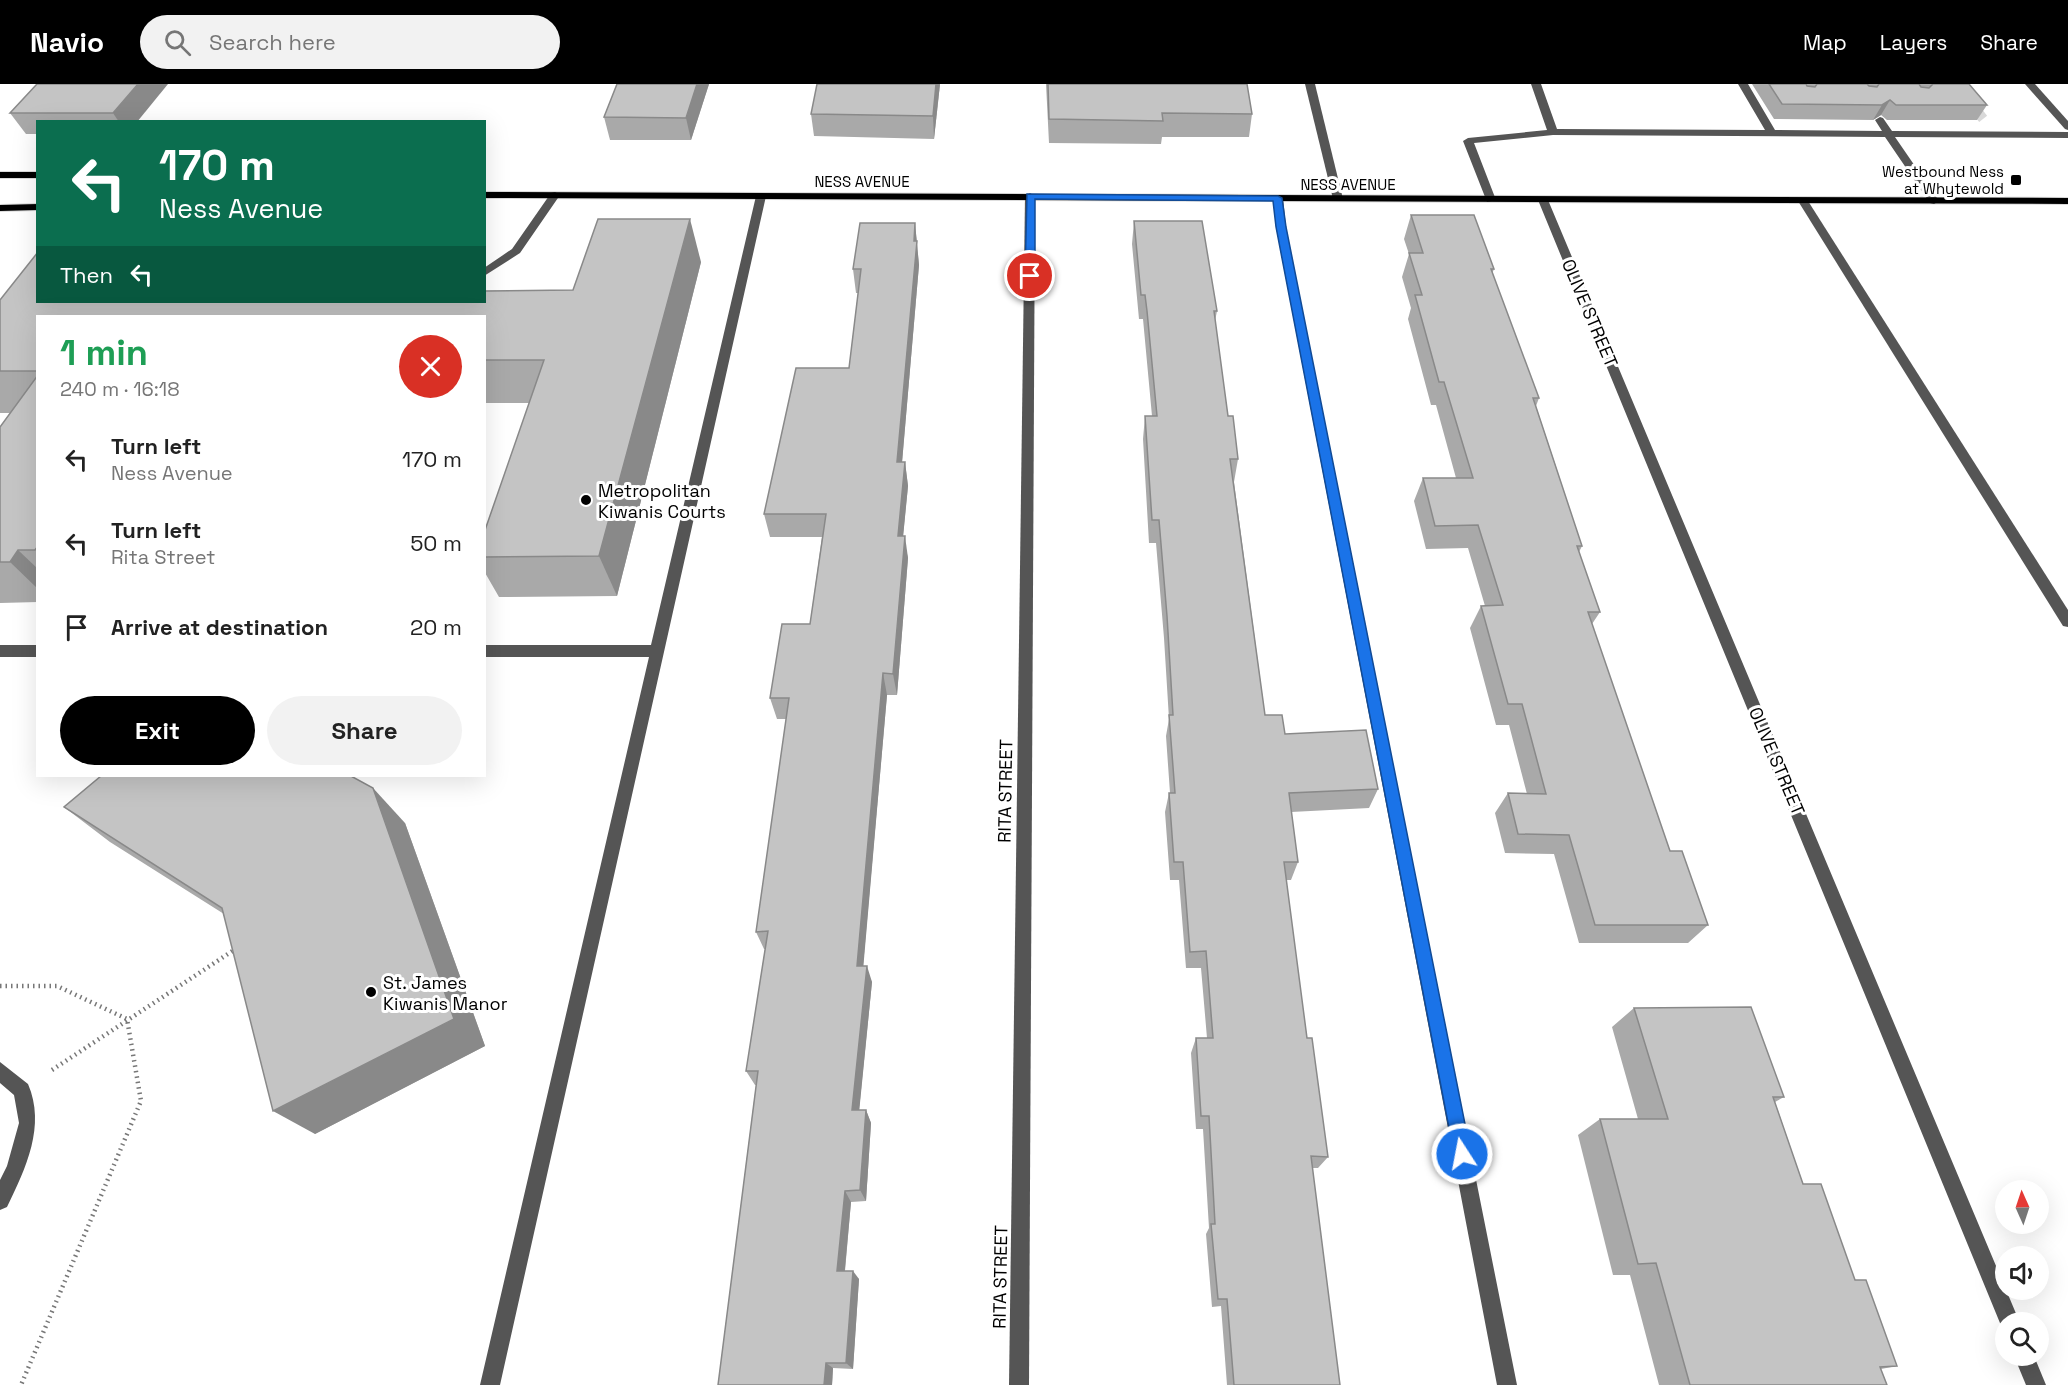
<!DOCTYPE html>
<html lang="en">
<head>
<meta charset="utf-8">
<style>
	body { margin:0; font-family:"Space Grotesk",sans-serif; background:#f2f2f2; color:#222; height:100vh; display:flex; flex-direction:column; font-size:22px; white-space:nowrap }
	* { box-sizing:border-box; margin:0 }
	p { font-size:20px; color:#767676 }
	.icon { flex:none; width:33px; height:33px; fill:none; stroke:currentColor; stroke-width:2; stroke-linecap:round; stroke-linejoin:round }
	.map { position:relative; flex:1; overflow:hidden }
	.sheet { position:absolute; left:36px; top:231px; width:450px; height:462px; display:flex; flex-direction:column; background:#fff; border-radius:0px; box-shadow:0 6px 24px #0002 }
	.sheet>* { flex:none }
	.banner { position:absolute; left:36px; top:36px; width:450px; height:183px; border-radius:0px; box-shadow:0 6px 24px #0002; background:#0b6e4f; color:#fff; overflow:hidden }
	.needle { width:39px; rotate:357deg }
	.fabs { position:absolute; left:1995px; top:1096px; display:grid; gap:12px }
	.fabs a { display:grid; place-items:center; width:54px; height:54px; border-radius:50%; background:#fff; box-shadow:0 6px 24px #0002; font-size:30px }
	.pin { position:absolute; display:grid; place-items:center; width:51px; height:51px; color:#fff; margin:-26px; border:3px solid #fff; border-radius:50%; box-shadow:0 2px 6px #0007 }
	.me { position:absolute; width:66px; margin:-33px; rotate:349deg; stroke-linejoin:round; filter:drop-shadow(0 0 4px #0008) }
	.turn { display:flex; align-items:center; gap:21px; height:126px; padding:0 24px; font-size:27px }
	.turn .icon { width:78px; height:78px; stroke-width:2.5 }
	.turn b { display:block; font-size:42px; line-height:51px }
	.then { display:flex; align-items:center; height:57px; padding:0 24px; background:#0003; gap:12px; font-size:22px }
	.round { display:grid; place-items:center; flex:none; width:63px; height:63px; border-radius:32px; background:#f2f2f2 }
	.summary { display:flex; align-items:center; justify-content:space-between; height:102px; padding:0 24px }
	h1 { font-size:36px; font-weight:800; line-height:45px; color:#1e9e55 }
	.primary-button { display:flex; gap:12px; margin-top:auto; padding:12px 24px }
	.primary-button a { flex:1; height:69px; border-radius:36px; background:#000; color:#fff; font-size:24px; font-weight:800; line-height:69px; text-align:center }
	.primary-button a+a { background:#f2f2f2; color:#222 }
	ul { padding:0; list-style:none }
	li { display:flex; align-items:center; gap:18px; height:84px; padding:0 24px }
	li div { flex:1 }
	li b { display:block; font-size:22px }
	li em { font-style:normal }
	header { display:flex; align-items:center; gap:36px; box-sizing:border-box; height:84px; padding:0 30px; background:#000; color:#fff }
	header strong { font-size:28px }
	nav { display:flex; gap:33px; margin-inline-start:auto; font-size:21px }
	.search { width:420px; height:54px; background:#f2f2f2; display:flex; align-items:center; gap:15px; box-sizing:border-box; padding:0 21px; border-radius:33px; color:#767676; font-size:22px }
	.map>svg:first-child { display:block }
</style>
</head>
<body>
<header>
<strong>Navio</strong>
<div class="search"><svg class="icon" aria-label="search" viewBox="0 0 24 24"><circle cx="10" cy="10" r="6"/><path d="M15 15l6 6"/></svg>Search here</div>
<nav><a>Map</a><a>Layers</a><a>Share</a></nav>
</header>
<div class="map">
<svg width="2068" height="1301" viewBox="0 0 2068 1301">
	<rect width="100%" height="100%" fill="#fff"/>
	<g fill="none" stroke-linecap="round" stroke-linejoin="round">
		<path stroke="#d9d9d9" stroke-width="10" stroke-dasharray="10 5" stroke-linecap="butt" d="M 1968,15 L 1984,36"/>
		<defs>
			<g id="major">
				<rect x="0" y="88" width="38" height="6"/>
				<path d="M 484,108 L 2068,114 L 2068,120 L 484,114 Z"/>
				<path d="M 38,120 L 38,126 L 0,127 L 0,121 Z"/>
			</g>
		</defs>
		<use href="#major" stroke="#dbdbdb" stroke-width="2"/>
		<g stroke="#777" stroke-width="4.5" stroke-dasharray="1.5 4" stroke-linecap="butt">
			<path d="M 0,902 L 57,902 L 127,935 L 141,1017 L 21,1301"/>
			<path d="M 52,986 L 234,866"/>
		</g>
		<g fill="#555" fill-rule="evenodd">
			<path d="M 1305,0 L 1315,0 L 1343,115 L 1342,117 L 1333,115 Z"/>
			<path d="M 1531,0 L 1541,0 L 1557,45 L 1765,46 L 1738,0 L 1748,0 L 1775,46 L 1882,47 L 1875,36 L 1880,33 L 1883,34 L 1892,47 L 2068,48 L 2068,54 L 1895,53 L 1939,117 L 1934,120 L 1930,119 L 1885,53 L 1553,51 L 1474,59 L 1496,116 L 1487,118 L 1463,57 L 1468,54 L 1547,46 Z"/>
			<path d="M 2025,0 L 2035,0 L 2068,37 L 2068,46 L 2065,45 Z"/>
			<path d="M 555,108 L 560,111 L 520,169 L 484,192 L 484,184 L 512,165 L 551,109 Z"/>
			<path d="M 761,109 L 766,112 L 500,1301 L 480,1301 L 649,573 L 484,573 L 484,561 L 651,561 L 756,112 Z"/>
			<path d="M 1030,109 L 1035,112 L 1029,1301 L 1009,1301 L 1025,112 Z"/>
			<path d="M 1278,111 L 1283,114 L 1286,143 L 1517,1301 L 1497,1301 L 1276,143 L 1273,114 Z"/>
			<path d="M 1543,113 L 1548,116 L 2020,1239 L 2006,1239 L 2006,1247 L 2000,1239 L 1538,116 Z"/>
			<path d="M 1803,114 L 1808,117 L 2068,526 L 2068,543 L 2063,542 L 1798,117 Z"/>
			<rect x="0" y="561" width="38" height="12"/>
			<path d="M 0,978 L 28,1000 C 46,1042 26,1084 7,1123 L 0,1126 L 0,1096 L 7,1082 L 19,1039 L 14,1011 L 0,999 Z"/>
			<path d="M 2014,1272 L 2034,1272 L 2046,1301 L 2026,1301 Z"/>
		</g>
		<use href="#major" fill="#000" fill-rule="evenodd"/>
	</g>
	<g fill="#a9a9a9">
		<path d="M 37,0 L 137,38 L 38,38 L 38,50 L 26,50 L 10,29 Z"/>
		<path d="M 617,0 L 709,0 L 691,56 L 610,56 L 604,33 Z"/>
		<path d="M 940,0 L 934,55 L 814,52 L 811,30 Z"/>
		<path d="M 1046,0 L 1247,0 L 1252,30 L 1249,53 L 1162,53 L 1161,60 L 1049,59 Z"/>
		<path d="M 1752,0 L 1969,0 L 1987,21 L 1977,36 L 1887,36 L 1881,31 L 1873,36 L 1774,35 Z"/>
		<path d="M 1411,131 L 1494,185 L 1492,190 L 1539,314 L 1536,322 L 1582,462 L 1579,468 L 1600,528 L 1592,540 L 1670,767 L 1708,841 L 1688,859 L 1579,859 L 1554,770 L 1505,769 L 1495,729 L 1508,709 L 1527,710 L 1509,641 L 1496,641 L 1470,544 L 1481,522 L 1485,522 L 1468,464 L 1426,465 L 1414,417 L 1423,394 L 1456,394 L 1436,321 L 1431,321 L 1408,235 L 1411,224 L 1402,193 L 1409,170 L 1404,155 Z"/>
		<path d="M 1134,137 L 1217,227 L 1215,237 L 1228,332 L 1238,375 L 1234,398 L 1265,631 L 1285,650 L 1378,705 L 1369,724 L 1291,728 L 1298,778 L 1291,796 L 1286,796 L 1307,954 L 1328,1073 L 1318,1084 L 1312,1084 L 1340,1301 L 1227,1301 L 1221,1222 L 1212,1223 L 1206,1150 L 1209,1144 L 1203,1045 L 1196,1045 L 1191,969 L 1196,954 L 1207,954 L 1201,884 L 1186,884 L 1179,796 L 1170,796 L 1165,728 L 1169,709 L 1170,709 L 1166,652 L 1169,635 L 1164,554 L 1156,459 L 1149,459 L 1143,355 L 1145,332 L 1152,332 L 1143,235 L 1139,235 L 1132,160 Z"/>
		<path d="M 915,139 L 919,181 L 902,378 L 905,378 L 908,402 L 903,452 L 908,474 L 897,611 L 887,611 L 863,882 L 872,898 L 859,1026 L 866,1026 L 871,1039 L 866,1117 L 851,1118 L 845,1187 L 859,1195 L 853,1285 L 833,1284 L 832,1301 L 718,1301 L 756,1001 L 755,1001 L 746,987 L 765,865 L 764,865 L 756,848 L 786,635 L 777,635 L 770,614 L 810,540 L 822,453 L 770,453 L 764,430 L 849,284 L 858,209 L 856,209 L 853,185 Z"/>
		<path d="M 701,178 L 617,512 L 499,513 L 484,487 L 484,449 L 530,319 L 484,319 L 484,232 L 38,232 L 38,518 L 0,519 L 0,343 L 10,329 L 0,329 L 0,216 L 38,218 L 573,206 Z"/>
		<path d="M 64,723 L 405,739 L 485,962 L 315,1050 L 224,830 L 110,758 Z"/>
		<path d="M 1634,924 L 1784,1013 L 1775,1018 L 1803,1100 L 1855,1196 L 1897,1282 L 1881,1285 L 1887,1301 L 1659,1301 L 1630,1191 L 1613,1191 L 1578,1051 L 1600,1035 L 1638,1035 L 1612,943 Z"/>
	</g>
	<g fill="#898989">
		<path d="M 138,0 L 168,0 L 137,38 L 119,38 L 113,29 Z"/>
		<path d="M 697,0 L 709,0 L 691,56 L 686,34 Z"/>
		<path d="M 936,0 L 940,0 L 934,55 L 933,32 Z"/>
		<path d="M 1890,16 L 1881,31 L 1873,36 L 1882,21 Z"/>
		<path d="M 690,135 L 701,178 L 617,512 L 599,472 Z"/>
		<path d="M 915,139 L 919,181 L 900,402 L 897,378 Z"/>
		<path d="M 905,378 L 908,402 L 901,474 L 898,452 Z"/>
		<path d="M 905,452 L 908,474 L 897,611 L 893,590 Z"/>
		<path d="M 18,466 L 38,485 L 38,505 L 10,478 Z"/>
		<path d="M 883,589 L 887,611 L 862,898 L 857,882 Z"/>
		<path d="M 373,704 L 405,739 L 485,962 L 315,1050 L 273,1027 Z"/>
		<path d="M 867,882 L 872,898 L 858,1039 L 852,1026 Z"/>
		<path d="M 866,1026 L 871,1039 L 866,1117 L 860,1106 Z"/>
		<path d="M 845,1107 L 851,1118 L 844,1195 L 837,1187 Z"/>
		<path d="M 853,1187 L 859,1195 L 853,1285 L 846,1279 Z"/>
		<path d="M 826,1279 L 833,1284 L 832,1301 L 824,1301 Z"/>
	</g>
	<g fill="#c4c4c4" stroke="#898989" stroke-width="1.5">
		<path d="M 37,0 L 138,0 L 113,29 L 10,29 Z"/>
		<path d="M 617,0 L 697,0 L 686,34 L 604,33 Z"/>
		<path d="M 817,0 L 936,0 L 933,32 L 811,30 Z"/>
		<path d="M 1048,0 L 1247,0 L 1252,30 L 1162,29 L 1163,37 L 1049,35 Z"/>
		<path d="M 1769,0 L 1806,0 L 1807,2 L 1815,3 L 1817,0 L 1867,0 L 1869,2 L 1877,3 L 1879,0 L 1919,0 L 1921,3 L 1929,4 L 1933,0 L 1969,0 L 1987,21 L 1896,21 L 1890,16 L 1882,21 L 1782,20 Z"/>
		<path d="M 1411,131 L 1474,131 L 1494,185 L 1491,185 L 1539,314 L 1533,314 L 1582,462 L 1577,462 L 1600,528 L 1588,528 L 1670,767 L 1682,767 L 1708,841 L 1595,841 L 1569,751 L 1518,750 L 1508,709 L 1546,710 L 1522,620 L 1508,620 L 1481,522 L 1503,521 L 1478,441 L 1435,442 L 1423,394 L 1473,394 L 1444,298 L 1439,298 L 1415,211 L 1422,211 L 1409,169 L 1423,169 Z"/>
		<path d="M 598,135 L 690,135 L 599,472 L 484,473 L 484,449 L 544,276 L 484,276 L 484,232 L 38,232 L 38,287 L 0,287 L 0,216 L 38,168 L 38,218 L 484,218 L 484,207 L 573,206 Z"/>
		<path d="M 1134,137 L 1202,137 L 1217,227 L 1214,227 L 1228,332 L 1233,332 L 1238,375 L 1230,375 L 1265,631 L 1282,631 L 1285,650 L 1366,646 L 1378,705 L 1289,709 L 1298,778 L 1284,778 L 1307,954 L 1312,954 L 1328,1073 L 1311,1072 L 1340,1301 L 1234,1301 L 1227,1215 L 1218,1215 L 1211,1140 L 1215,1140 L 1209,1032 L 1201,1032 L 1196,954 L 1213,954 L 1206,867 L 1190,868 L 1183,778 L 1174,778 L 1169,709 L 1175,709 L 1169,631 L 1173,631 L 1167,532 L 1159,436 L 1152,436 L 1145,332 L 1157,332 L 1147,227 L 1145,211 L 1141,211 Z"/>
		<path d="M 860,139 L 915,139 L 914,157 L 917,157 L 897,378 L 905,378 L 898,452 L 905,452 L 893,590 L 883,589 L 857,882 L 867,882 L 852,1026 L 866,1026 L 860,1106 L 845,1107 L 837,1187 L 853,1187 L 846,1279 L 826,1279 L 824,1301 L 718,1301 L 758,987 L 746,987 L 768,847 L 756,848 L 789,614 L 770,614 L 782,540 L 810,540 L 826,430 L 764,430 L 796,284 L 849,284 L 861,185 L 853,185 Z"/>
		<path d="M 38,291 L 38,462 L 35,466 L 18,466 L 10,478 L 0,478 L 0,343 Z"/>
		<path d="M 101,692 L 351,692 L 373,704 L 454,935 L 273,1027 L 222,824 L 64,723 Z"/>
		<path d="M 1751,923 L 1784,1013 L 1773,1013 L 1803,1100 L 1821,1100 L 1855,1196 L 1866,1196 L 1897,1282 L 1880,1283 L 1887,1301 L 1690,1301 L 1656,1179 L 1638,1180 L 1600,1035 L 1668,1035 L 1634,924 Z"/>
	</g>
	<path fill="#1a73e8" stroke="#114b97" stroke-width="1.5" d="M 1027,110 L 1278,112 L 1282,114 L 1286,143 L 1471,1070 L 1468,1075 L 1462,1078 L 1456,1075 L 1454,1070 L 1276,143 L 1273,117 L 1035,115 L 1035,192 L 1030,195 L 1025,192 Z"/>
	<g fill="#000" stroke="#fff" stroke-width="2">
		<rect x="2010" y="90" width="12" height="12" rx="3"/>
		<circle cx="586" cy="416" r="6"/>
		<circle cx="371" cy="908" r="6"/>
	</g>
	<g text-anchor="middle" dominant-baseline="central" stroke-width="6" stroke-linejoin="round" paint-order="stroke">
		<g font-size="15" fill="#000" stroke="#fff" text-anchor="end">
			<text x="2004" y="87">Westbound Ness<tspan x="2004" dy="17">at Whytewold</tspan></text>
		</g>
		<g font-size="15" fill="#000" stroke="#fff">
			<text x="862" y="97">NESS AVENUE</text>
			<text x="1348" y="100">NESS AVENUE</text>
		</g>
		<g font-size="18" fill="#000" stroke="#fff">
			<text transform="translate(1590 229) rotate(67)">OLIVE STREET</text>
			<text transform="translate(1777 677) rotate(67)">OLIVE STREET</text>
			<text transform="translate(1005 707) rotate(-89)">RITA STREET</text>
			<text transform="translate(1000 1193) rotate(-89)">RITA STREET</text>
		</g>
		<g font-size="18" fill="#000" stroke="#fff" text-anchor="start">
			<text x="598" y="406">Metropolitan<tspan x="598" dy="21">Kiwanis Courts</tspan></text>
			<text x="383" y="898">St. James<tspan x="383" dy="21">Kiwanis Manor</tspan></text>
		</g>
	</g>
</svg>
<div class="fabs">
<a><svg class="needle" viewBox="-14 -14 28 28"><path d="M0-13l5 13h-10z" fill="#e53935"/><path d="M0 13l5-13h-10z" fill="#767676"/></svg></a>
<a><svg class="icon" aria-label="sound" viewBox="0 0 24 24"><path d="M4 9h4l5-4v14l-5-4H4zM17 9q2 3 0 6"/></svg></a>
<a><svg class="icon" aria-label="search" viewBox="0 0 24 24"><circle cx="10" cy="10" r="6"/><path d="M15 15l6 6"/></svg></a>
</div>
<div class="pin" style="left:1030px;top:192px;background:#d93025"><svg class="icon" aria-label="arrive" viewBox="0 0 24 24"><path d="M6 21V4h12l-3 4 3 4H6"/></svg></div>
<svg class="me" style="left:1462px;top:1070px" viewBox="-20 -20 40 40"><circle r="17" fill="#1a73e8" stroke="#fff" stroke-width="3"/><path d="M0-11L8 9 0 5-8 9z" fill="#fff"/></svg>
<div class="banner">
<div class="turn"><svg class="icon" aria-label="left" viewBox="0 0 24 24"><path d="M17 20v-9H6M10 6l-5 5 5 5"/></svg><div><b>170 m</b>Ness Avenue</div></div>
<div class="then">Then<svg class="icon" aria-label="left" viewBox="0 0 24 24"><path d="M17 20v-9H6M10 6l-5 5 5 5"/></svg></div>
</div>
<section class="sheet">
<div class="summary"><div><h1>1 min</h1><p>240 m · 16:18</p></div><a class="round" style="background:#d93025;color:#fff"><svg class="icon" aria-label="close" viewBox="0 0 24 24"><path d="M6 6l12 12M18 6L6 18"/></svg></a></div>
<ul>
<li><svg class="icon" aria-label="left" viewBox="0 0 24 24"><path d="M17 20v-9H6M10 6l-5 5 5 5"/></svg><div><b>Turn left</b><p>Ness Avenue</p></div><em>170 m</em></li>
<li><svg class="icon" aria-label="left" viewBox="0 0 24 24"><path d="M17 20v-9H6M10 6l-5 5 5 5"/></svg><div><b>Turn left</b><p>Rita Street</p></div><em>50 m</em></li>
<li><svg class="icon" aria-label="arrive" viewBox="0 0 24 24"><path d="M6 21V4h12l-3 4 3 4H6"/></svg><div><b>Arrive at destination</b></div><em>20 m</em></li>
</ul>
<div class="primary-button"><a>Exit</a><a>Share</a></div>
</section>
</div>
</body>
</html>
